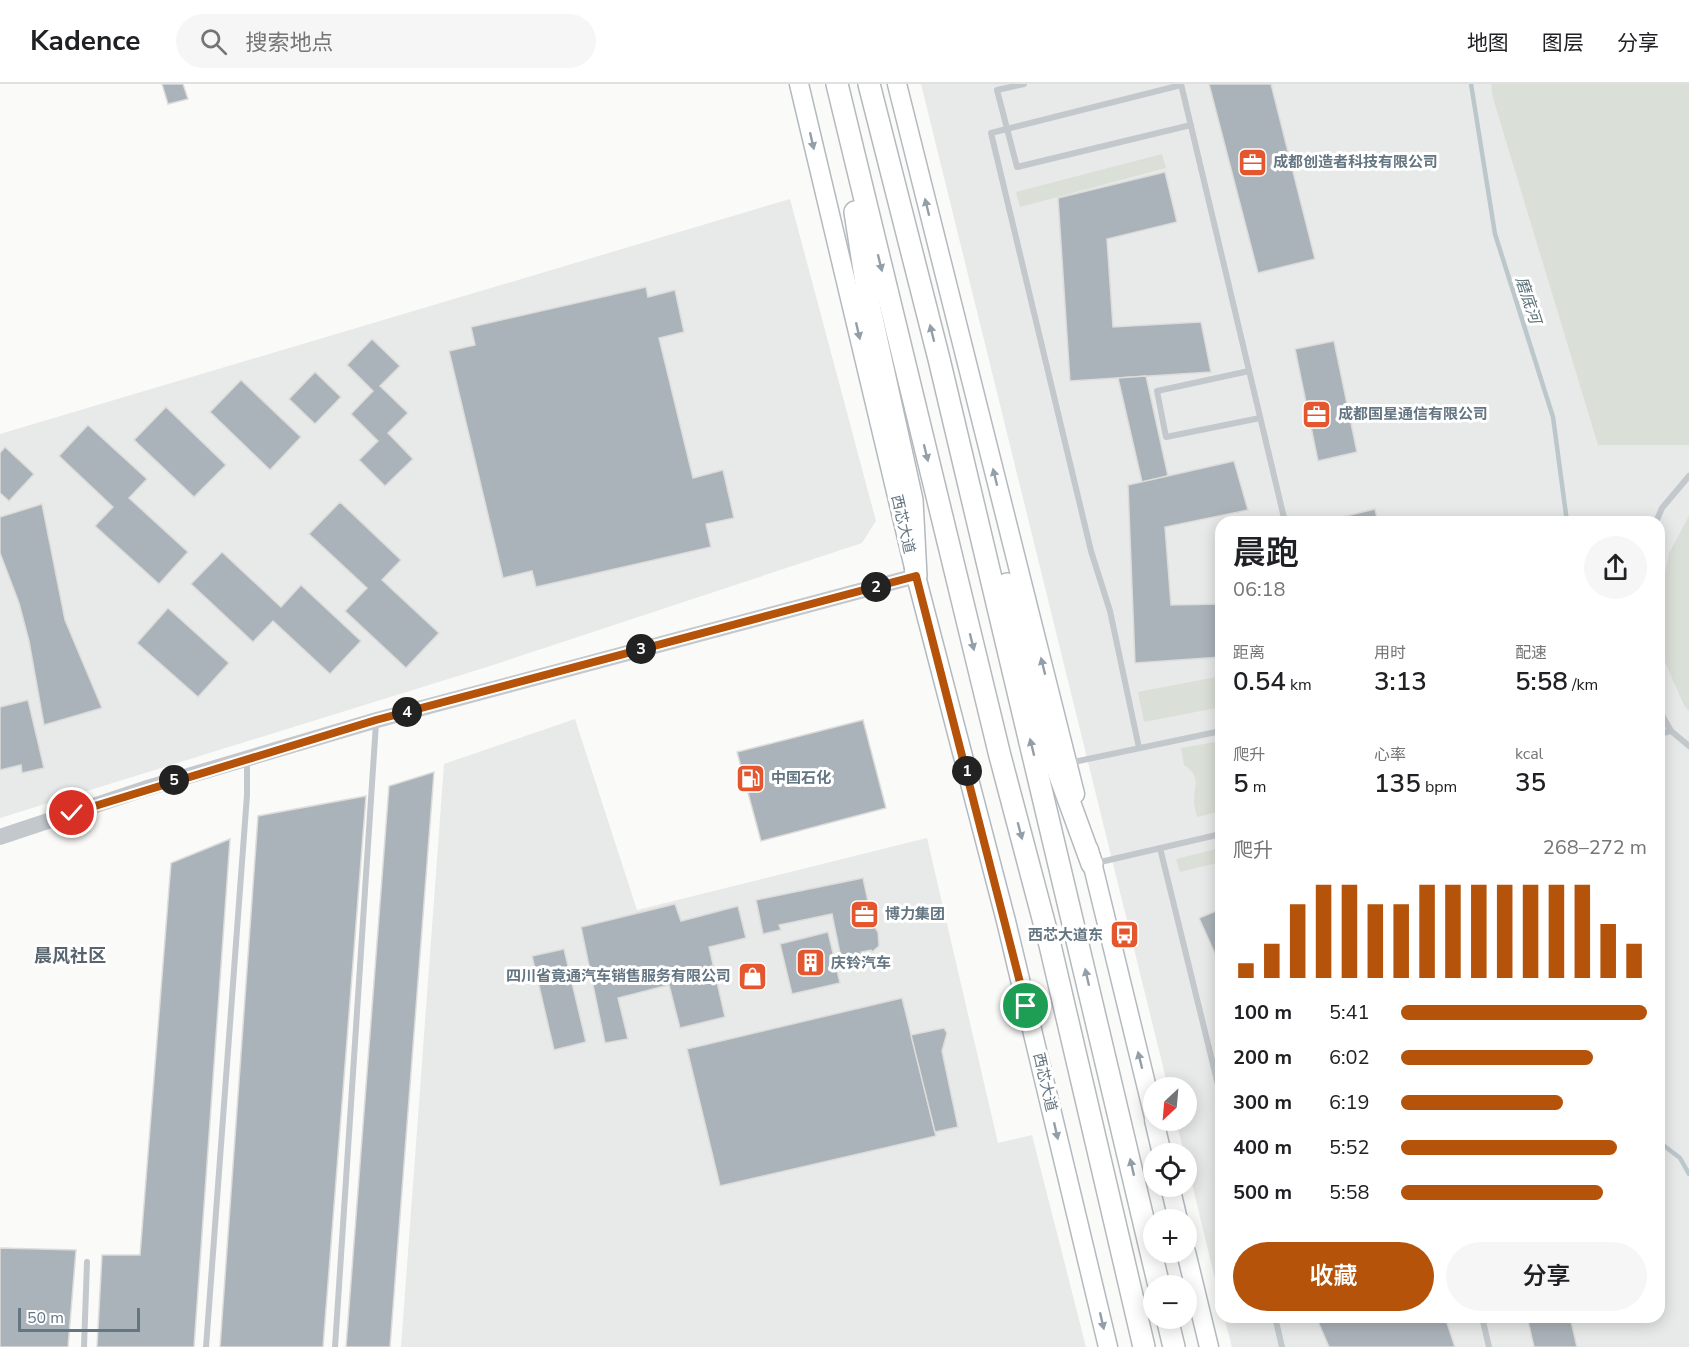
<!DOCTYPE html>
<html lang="zh">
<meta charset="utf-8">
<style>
:root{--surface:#fff;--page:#f6f6f6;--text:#202124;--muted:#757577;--line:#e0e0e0;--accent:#b45309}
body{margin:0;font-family:"Nunito Sans","Noto Sans SC",sans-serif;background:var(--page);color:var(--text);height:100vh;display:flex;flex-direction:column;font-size:22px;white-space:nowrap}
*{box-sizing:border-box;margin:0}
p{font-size:20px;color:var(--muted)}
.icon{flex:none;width:33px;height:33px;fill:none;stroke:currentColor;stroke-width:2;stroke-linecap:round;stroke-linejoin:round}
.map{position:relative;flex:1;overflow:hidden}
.details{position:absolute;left:1215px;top:432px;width:450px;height:807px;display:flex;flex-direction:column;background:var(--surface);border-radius:18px;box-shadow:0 3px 15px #0003}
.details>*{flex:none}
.needle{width:39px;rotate:206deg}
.tools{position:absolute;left:1143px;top:993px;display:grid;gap:12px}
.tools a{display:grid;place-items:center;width:54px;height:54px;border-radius:50%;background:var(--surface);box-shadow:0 3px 15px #0003;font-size:30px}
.scale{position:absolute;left:18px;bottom:15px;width:122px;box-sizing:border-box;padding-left:6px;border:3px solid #657683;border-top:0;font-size:16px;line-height:21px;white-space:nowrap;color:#657683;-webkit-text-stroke:4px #fff;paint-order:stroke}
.pin{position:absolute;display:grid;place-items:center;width:51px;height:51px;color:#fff;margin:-26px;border:3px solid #fff;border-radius:50%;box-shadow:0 2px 6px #0007}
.km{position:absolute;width:30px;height:30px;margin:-15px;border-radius:50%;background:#222;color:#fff;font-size:16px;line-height:30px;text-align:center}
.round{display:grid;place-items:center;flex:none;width:63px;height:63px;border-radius:32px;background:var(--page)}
.overview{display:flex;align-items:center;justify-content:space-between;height:102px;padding:0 18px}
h1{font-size:33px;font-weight:600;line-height:45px}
.stats{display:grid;grid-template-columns:repeat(3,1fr);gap:9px;height:102px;padding:6px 18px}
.stats div{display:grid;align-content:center}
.stats b{font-size:26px;font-weight:600}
.stats small{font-size:16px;font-weight:400}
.stats p{font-size:16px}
.chart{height:168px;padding:12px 18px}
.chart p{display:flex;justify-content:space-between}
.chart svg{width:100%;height:108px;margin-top:6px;stroke:var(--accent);stroke-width:6}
.action{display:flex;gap:12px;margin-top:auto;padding:12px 18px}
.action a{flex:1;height:69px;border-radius:36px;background:var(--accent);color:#fff;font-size:24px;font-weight:600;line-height:69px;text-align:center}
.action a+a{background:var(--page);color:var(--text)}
ul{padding:0 18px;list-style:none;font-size:20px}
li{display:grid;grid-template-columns:96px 72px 1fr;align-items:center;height:45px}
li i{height:15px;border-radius:8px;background:var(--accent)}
header{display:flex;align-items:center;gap:36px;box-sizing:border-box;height:84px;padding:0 30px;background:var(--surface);border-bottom:2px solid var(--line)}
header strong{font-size:28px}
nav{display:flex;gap:33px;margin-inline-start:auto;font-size:21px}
.search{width:420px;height:54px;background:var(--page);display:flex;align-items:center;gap:15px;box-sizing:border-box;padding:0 21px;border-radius:33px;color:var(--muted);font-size:22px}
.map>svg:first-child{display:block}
.built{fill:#e8e9e9}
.green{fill:#dadfd7}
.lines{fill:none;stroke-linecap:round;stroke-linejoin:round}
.stream{stroke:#bbc7cb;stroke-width:4.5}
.building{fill:#aab3b9;stroke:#dcdcda;stroke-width:1.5}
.secondary-casing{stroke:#b3babf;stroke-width:21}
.trunk-casing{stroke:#b4b9bd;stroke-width:24}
.service{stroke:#c3c8cc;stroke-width:6}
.tertiary{stroke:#c3c8cc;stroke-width:16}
.secondary{stroke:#fff;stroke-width:18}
.trunk{stroke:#fff;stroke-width:21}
.oneway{fill:#939fa8}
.route-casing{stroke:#fff;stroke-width:12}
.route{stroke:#b45309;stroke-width:8}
.labels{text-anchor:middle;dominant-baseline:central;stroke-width:6;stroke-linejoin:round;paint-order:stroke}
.poi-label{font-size:15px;font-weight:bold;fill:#657683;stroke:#fff;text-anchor:start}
.street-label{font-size:15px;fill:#657683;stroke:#fff}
.water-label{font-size:16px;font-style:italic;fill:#60757c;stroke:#fff}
.quarter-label{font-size:18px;font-weight:bold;fill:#57646e;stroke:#fff}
</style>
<header>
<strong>Kadence</strong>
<div class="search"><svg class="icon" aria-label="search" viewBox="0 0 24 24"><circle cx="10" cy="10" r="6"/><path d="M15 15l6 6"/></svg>搜索地点</div>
<nav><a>地图</a><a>图层</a><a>分享</a></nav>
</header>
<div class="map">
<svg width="1689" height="1263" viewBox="0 0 1689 1263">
<rect width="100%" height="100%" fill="#fafaf8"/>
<!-- built -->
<g class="built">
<path d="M921,0H1689V1263H1232L1224,1233H1659V438H1221V1220L1187,1079L1186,1070L1184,1069L1176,1037L1186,1036V1004L1168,1003Z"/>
<path d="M790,115L876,437L862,459L487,583L0,734V350Z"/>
<path d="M575,635L637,826L927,754L998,1059L1032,1051L1086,1263H401L444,680Z"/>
</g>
<!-- green -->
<g class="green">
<path d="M1491,0H1689V361H1598L1493,14Z"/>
<path d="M1162,70L1166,84L1020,123L1016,108Z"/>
<path d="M1689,432V627L1684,621L1665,578L1659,518L1669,469Z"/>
<path d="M1221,592V623L1144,638L1138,608Z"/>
<path d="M1221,657V727L1197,733C1196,728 1194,722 1194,718C1194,700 1202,693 1184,681L1181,664Z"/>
<path d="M1221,764V778L1180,788L1176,775Z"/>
</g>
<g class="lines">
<!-- stream -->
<g class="stream">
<path d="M1471,0L1495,150L1553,333L1567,438"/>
<path d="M1659,1058L1680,1074L1689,1090"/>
</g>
</g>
<!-- building -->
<g class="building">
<path d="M162,0H183L188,15L168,20Z"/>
<path d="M1209,0H1271L1315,175L1258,189Z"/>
<path d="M1165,88L1177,138L1107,155L1113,243L1201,238L1211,288L1070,297L1058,114Z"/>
<path d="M646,203L648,213L675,206L684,248L659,254L693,394L723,386L734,434L706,440L711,463L536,503L532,487L503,494L449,267L475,261L471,243Z"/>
<path d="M372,255L400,282L380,302L408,329L388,349L413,375L385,402L359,376L378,357L351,330L373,307L347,281Z"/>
<path d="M1334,257L1357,368L1318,377L1295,265Z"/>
<path d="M315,288L341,313L315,340L289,315Z"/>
<path d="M1146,292L1168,392L1142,398L1118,294Z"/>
<path d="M241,296L301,353L270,386L210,328Z"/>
<path d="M166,323L226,381L194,413L134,356Z"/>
<path d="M88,341L147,395L129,414L188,468L159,500L95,442L113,423L59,372Z"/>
<path d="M5,363L34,390L9,417L0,409V369Z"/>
<path d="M1234,377L1248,426L1165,443L1171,521L1221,520V573L1135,579L1128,401Z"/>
<path d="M340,418L401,476L382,496L439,549L406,584L345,527L367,504L309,450Z"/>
<path d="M42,420L65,536L102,624L44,641L29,557L19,519L0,469V433Z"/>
<path d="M1375,425L1378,438H1339L1338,434Z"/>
<path d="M222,468L281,523L301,501L361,557L330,590L273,537L253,558L191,500Z"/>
<path d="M168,524L229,579L198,613L137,559Z"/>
<path d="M28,616L44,684L22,689L21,681L0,686V623Z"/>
<path d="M863,636L886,724L761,757L737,668Z"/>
<path d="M434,688L390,1263H346L389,702Z"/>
<path d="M366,712L323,1263H220L258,732Z"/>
<path d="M230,755L194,1263H97L102,1171H140L171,779Z"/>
<path d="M863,794L873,841L878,848L879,862L872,868L871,866L861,868L862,875L842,879L832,830L779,841L781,846L763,850L756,816Z"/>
<path d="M675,820L681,837L738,822L746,854L709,863L725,933L680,944L669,901L618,914L628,955L605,959L581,843Z"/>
<path d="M1221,825V883L1199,834Z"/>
<path d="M828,848L840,899L792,910L780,860Z"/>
<path d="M564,865L586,958L554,966L532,872Z"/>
<path d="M902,914L936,1052L720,1102L687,965Z"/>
<path d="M944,944L947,949L942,967L958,1043L935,1048L911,951Z"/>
<path d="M0,1164L76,1166L68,1263H0Z"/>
<path d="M1316,1233H1359L1362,1238L1383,1233H1445L1455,1263H1329Z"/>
<path d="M1527,1233H1570L1577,1263H1534Z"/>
</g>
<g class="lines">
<defs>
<g id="secondary">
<path d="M799,0L916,492L1006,837L1108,1263"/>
<path d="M897,0L1075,710"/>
<path d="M1089,766L1154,1033"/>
<path d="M1154,1036L1162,1070"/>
<path d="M1170,1102L1178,1136"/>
<path d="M1186,1168L1209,1263"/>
</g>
<g id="trunk">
<path d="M837,0L1000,672L1050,861L1144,1263"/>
<path d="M869,0L939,275L1159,1202"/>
<path d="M855,128L870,225L912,416L916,492"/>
<path d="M1007,500L1049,662L1092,780"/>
<path d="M1167,1234L1174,1263"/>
</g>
</defs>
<!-- secondary casing -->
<use href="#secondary" class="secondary-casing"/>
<!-- trunk casing -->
<use href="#trunk" class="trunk-casing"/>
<!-- service -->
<g class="service">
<path d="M1024,0L997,6L1017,83L1191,41"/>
<path d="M1181,0L1285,438"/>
<path d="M1249,287L1157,307L1166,353L1260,334"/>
<path d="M1656,438L1662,424L1689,392"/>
<path d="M1659,626L1671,647L1689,662"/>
<path d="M1659,650L1671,647"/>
<path d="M1139,664L1110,527L1091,467L991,49L1181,1"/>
<path d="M1069,679L1221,647"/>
<path d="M1160,764L1221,1013"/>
<path d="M1096,779L1221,750"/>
<path d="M1275,1233L1282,1263"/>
<path d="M1482,1233L1489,1263"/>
<path d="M84,1263L87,1178"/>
<path d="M206,1263L247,711V675"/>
<path d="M335,1263L376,639"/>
</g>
<!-- tertiary -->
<path class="tertiary" d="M0,753L144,705L377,636L916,492"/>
<!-- secondary -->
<use href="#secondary" class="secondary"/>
<!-- trunk -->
<use href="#trunk" class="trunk"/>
</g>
<!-- one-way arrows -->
<defs><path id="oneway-solid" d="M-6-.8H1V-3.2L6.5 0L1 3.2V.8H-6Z" transform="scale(1.5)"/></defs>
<g class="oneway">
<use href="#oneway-solid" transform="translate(812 57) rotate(77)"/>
<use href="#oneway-solid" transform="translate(927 123) rotate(-104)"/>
<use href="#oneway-solid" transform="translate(880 179) rotate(76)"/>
<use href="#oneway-solid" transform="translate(858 247) rotate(77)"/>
<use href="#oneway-solid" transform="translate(932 249) rotate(-104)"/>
<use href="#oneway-solid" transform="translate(926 369) rotate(76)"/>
<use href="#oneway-solid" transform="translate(995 393) rotate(-104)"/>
<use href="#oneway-solid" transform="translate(972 558) rotate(76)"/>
<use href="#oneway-solid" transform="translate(1043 582) rotate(-104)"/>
<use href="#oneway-solid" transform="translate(1032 663) rotate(-104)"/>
<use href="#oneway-solid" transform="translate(1020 747) rotate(75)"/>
<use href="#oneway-solid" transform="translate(1087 893) rotate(-103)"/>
<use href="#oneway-solid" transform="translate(1140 976) rotate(-104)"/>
<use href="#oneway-solid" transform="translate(1056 1047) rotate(77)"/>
<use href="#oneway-solid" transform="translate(1132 1083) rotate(-103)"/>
<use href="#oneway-solid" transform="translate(1102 1237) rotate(77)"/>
</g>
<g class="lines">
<defs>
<path id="route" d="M72,729L376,636L916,492L1026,922"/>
</defs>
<!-- route casing -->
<use href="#route" class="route-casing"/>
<!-- route -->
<use href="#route" class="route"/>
</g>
<!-- icons -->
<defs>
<symbol id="office-square" viewBox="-11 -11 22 22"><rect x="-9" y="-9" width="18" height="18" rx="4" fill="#e4572e" stroke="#fff"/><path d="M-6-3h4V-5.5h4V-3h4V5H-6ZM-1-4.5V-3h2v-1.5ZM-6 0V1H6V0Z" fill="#fff"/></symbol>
<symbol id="fuel-square" viewBox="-11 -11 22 22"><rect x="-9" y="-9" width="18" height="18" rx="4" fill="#e4572e" stroke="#fff"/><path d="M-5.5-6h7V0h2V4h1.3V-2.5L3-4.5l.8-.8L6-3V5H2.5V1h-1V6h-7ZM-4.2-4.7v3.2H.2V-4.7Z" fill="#fff"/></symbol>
<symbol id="bus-square" viewBox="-11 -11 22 22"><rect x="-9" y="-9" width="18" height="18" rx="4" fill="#e4572e" stroke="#fff"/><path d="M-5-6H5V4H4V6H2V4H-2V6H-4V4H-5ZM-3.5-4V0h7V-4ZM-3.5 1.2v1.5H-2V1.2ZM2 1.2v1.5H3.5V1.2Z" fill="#fff"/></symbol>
<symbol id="building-square" viewBox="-11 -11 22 22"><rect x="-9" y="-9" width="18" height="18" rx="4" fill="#e4572e" stroke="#fff"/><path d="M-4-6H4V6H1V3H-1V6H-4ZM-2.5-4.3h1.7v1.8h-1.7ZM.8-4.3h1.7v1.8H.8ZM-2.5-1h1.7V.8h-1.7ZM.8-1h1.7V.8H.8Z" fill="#fff"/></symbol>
<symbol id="shop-square" viewBox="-11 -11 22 22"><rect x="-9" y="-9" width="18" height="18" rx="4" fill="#e4572e" stroke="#fff"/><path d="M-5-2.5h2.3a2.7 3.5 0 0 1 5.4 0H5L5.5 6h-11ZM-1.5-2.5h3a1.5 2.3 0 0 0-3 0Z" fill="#fff"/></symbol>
</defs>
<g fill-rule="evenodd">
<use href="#office-square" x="1236" y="62" width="33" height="33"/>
<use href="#office-square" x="1300" y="314" width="33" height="33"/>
<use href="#fuel-square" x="734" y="678" width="33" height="33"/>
<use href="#office-square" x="848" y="814" width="33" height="33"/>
<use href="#bus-square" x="1108" y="834" width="33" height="33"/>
<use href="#building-square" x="794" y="862" width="33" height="33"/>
<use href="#shop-square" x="736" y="876" width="33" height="33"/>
</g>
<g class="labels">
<!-- poi labels -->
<g class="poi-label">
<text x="1273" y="78">成都创造者科技有限公司</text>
<text x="1338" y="330">成都国星通信有限公司</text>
<text x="771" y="694">中国石化</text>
<text x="885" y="830">博力集团</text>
<text x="1103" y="851" text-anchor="end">西芯大道东</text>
<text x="831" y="879">庆铃汽车</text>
<text x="731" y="892" text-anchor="end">四川省竟通汽车销售服务有限公司</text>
</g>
<!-- street labels -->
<g class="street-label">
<text transform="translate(903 440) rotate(77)">西芯大道</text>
<text transform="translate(1045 998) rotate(77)">西芯大道</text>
</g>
<!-- water labels -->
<g class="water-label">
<text transform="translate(1528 216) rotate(72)">磨底河</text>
</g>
<!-- quarter labels -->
<g class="quarter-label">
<text x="70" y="872">晨风社区</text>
</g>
</g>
</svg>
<div class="tools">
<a><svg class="needle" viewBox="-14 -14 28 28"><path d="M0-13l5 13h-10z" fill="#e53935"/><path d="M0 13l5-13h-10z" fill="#757577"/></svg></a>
<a><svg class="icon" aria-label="locate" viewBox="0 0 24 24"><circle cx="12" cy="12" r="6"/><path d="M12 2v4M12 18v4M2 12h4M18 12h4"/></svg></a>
<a>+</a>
<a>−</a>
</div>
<div class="scale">50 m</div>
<div class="pin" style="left:1026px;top:922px;background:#1e9e55"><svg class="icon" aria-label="arrive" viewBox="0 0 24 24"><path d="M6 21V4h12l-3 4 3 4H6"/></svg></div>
<div class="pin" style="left:72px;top:729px;background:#d93025"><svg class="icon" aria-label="check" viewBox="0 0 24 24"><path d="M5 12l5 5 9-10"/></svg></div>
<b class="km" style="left:967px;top:687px">1</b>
<b class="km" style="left:876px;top:503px">2</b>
<b class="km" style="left:641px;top:565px">3</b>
<b class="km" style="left:407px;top:628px">4</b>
<b class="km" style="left:174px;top:696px">5</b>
<section class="details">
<div class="overview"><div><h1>晨跑</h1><p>06:18</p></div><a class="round"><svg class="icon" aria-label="share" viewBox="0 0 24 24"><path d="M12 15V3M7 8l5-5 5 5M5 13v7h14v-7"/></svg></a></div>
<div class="stats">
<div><p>距离</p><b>0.54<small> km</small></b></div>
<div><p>用时</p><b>3:13</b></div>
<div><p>配速</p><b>5:58<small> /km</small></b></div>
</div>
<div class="stats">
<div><p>爬升</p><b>5<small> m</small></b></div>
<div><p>心率</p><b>135<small> bpm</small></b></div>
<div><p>kcal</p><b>35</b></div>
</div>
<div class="chart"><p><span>爬升</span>268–272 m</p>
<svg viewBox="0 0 160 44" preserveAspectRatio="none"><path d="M5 44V38M15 44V30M25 44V14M35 44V6M45 44V6M55 44V14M65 44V14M75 44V6M85 44V6M95 44V6M105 44V6M115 44V6M125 44V6M135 44V6M145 44V22M155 44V30"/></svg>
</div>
<ul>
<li><b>100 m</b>5:41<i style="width:100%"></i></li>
<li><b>200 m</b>6:02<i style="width:78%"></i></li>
<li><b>300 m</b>6:19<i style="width:66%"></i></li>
<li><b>400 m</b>5:52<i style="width:88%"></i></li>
<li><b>500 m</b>5:58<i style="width:82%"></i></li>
</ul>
<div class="action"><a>收藏</a><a>分享</a></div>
</section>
</div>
